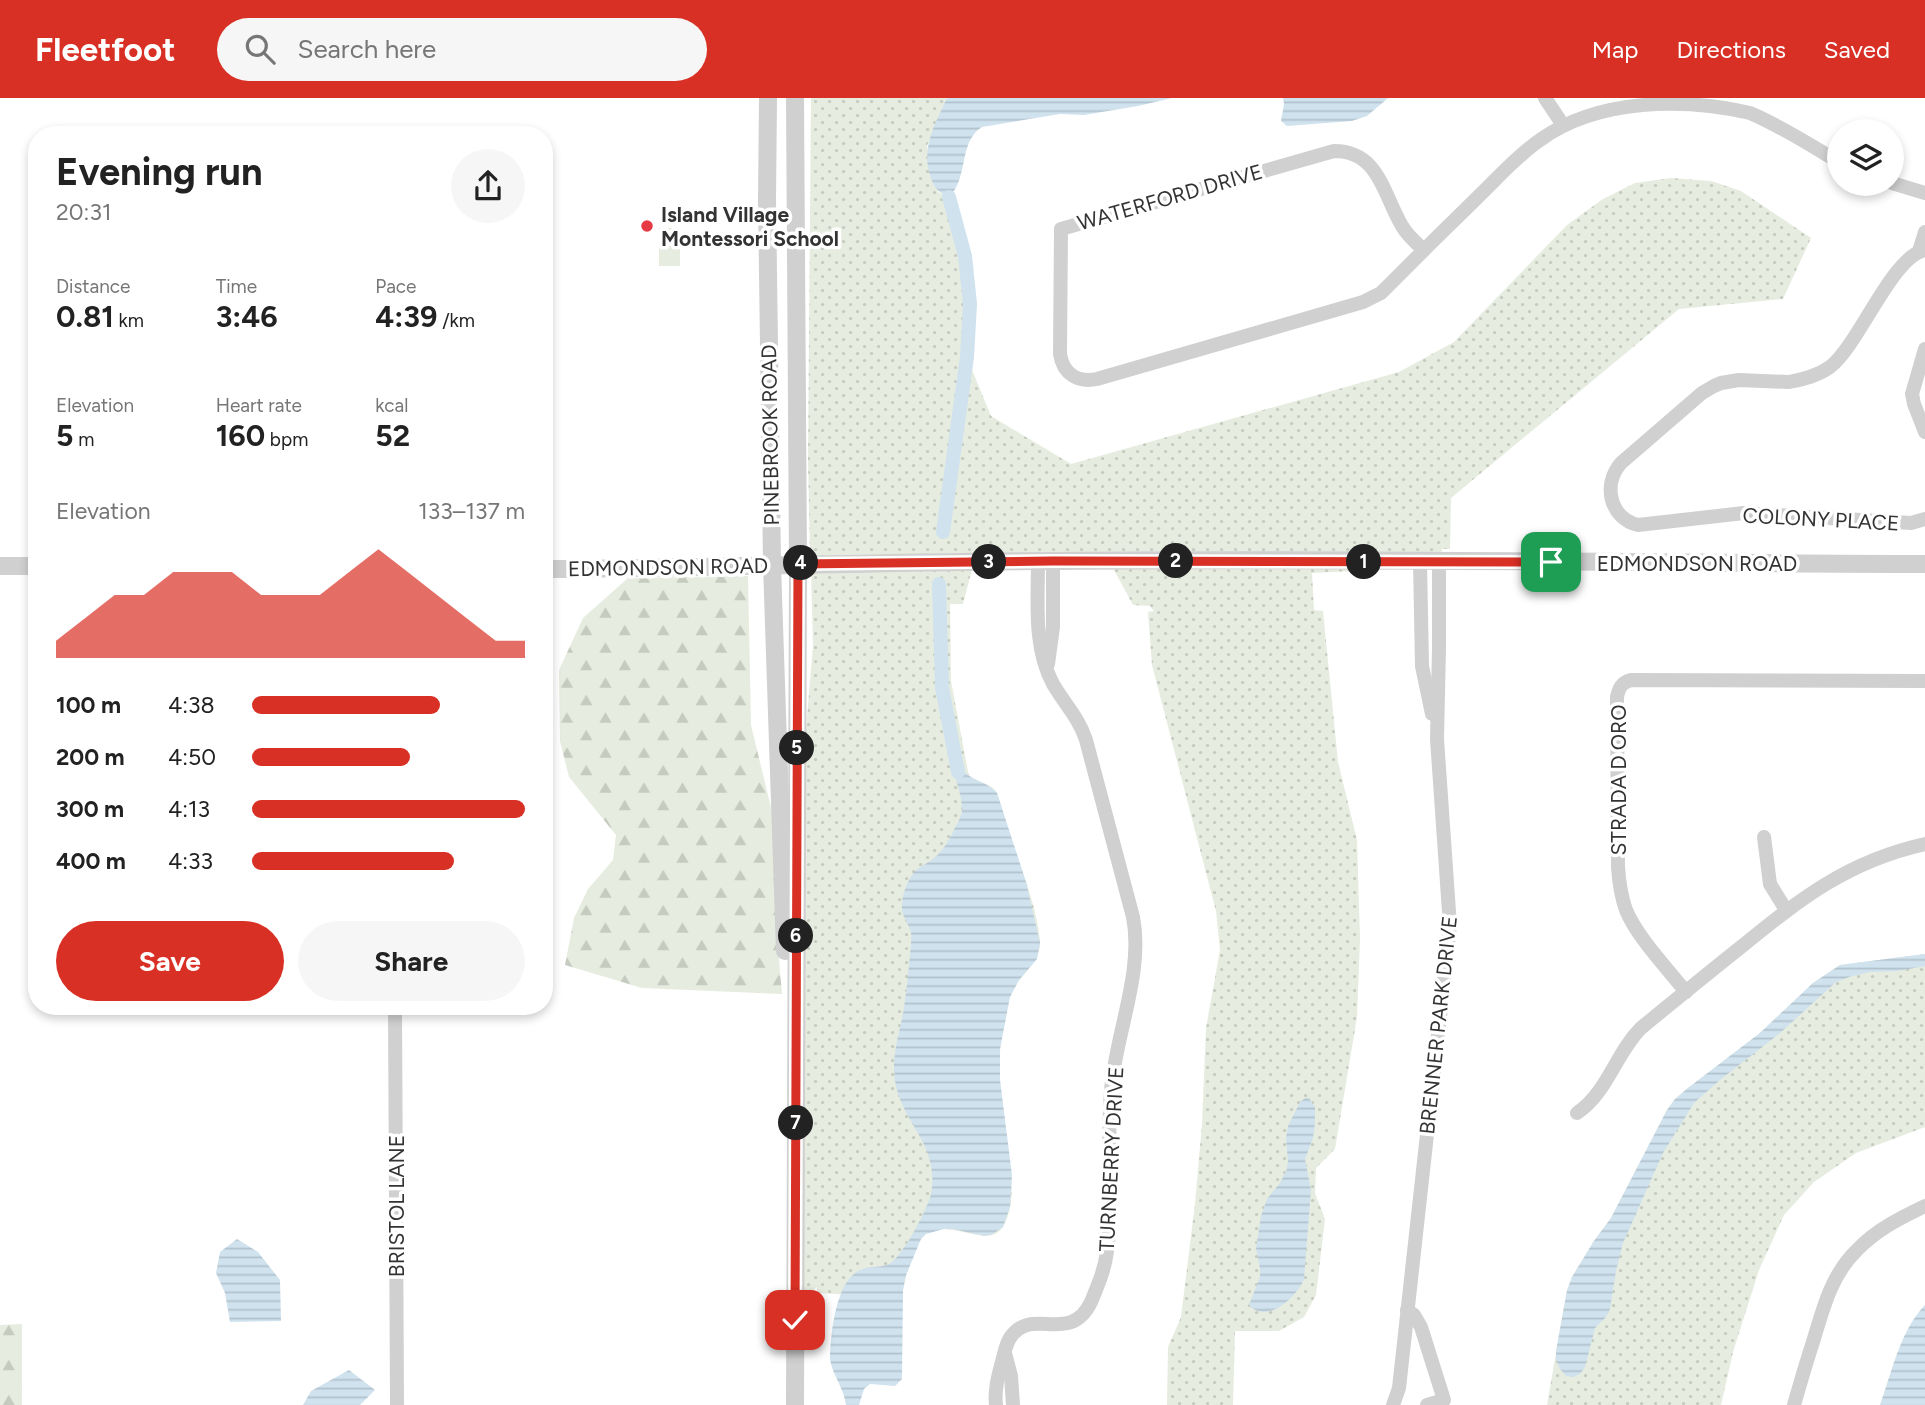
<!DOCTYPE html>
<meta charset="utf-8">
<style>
:root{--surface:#fff;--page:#f6f6f6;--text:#222;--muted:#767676;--accent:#d93025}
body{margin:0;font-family:Figtree,sans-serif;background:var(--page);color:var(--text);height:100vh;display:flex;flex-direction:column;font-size:26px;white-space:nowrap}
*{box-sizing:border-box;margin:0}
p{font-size:23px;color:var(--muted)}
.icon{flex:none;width:38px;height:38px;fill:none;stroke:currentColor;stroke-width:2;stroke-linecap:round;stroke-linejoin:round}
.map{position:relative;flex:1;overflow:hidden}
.side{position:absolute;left:28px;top:28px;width:525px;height:889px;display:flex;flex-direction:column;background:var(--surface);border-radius:28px;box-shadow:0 4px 10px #0003}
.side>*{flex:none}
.tools{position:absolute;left:1827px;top:21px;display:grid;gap:14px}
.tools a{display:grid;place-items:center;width:77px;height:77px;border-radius:50%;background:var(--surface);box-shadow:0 4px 10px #0003;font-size:35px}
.pin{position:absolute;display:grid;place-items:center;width:60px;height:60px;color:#fff;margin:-30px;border-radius:14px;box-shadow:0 4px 10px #0006}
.km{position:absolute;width:35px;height:35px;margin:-18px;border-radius:50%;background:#222;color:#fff;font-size:19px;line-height:35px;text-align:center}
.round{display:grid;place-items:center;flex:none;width:74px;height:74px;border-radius:37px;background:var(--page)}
.summary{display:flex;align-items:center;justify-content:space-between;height:119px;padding:0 28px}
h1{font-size:38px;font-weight:700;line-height:52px}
.metrics{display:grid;grid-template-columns:repeat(3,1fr);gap:10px;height:119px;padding:7px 28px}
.metrics div{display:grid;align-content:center}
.metrics b{font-size:30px;font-weight:700}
.metrics small{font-size:19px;font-weight:400}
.metrics p{font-size:19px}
.chart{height:196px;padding:14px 28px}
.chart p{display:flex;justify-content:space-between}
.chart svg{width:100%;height:126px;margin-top:7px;fill:var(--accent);opacity:.7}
.button{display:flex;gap:14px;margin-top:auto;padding:14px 28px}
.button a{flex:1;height:80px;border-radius:42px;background:var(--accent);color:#fff;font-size:28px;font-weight:700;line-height:80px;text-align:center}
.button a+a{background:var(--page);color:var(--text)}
ul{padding:0 28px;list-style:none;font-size:23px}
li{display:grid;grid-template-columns:112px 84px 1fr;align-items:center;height:52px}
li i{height:18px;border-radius:9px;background:var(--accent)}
header{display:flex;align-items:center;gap:42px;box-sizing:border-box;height:98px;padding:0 35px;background:var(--accent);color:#fff}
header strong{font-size:33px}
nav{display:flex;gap:38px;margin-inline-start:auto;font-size:24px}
.search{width:490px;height:63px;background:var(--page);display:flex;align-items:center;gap:18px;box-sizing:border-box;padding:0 24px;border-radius:38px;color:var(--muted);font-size:26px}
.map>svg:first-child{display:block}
.grass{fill:url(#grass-dots)}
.forest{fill:url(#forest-firs)}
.pitch{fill:#e6ecdf}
.water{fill:url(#water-rules)}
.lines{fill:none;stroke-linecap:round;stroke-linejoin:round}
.canal{stroke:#cfe2ee;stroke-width:14}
.minor{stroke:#d0d0d0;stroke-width:14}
.tertiary{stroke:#d0d0d0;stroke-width:18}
.route-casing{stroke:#fff;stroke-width:14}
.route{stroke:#d93025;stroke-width:9}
.poi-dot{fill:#e63946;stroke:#fff;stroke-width:2.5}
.labels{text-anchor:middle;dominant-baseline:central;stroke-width:7;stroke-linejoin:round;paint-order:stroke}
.street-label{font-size:21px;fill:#333;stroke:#fff}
.poi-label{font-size:21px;font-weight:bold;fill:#333;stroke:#fff;text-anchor:start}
</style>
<header>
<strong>Fleetfoot</strong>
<div class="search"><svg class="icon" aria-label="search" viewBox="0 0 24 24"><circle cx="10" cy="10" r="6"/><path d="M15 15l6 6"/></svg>Search here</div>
<nav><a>Map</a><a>Directions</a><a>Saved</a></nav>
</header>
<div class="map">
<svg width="1925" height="1307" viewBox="0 0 1925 1307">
<defs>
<pattern id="grass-dots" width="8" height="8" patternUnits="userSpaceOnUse" patternTransform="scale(1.75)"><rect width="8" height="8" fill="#e6ecdf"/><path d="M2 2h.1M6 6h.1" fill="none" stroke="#c6cbc0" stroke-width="1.8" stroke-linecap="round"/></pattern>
<pattern id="forest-firs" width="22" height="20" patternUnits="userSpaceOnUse" patternTransform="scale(1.75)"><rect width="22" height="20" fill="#e6ecdf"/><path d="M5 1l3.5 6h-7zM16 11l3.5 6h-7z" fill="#c6cbc0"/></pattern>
<pattern id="water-rules" width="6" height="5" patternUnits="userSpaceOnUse" patternTransform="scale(1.75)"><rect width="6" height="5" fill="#cfe2ee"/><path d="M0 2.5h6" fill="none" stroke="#b2c2cd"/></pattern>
</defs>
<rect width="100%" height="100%" fill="#fff"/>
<!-- grass -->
<g class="grass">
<path d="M811,0H947L927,48L938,94L949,99L965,158L969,180L970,206L967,260L991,318L1071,366L1399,274L1454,244L1567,127L1603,101L1635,85L1671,80L1711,83L1741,93L1811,140L1783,201L1679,211L1451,400L1450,451H1442L1441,456L810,458L808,363Z"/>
<path d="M1113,470L1395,471L1312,475L1314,512L1323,513L1338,664L1357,742L1360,841L1357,919L1335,1051L1316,1070L1315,1095L1325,1121L1316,1197L1304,1219L1279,1233H1235L1233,1307H1167L1168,1249L1181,1219L1195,1106L1202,1026L1206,930L1220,852L1216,813L1152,567L1148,514L1154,513L1150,508L1133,507Z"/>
<path d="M972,471L963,506H950L951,583L969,679L992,689L997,695C1003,712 1007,729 1013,746C1023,776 1037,810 1040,843C1041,865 1022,874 1013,892C1004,910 1001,935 1000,954C998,983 1003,1015 1007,1044C1010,1071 1017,1102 1004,1127C989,1156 943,1114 921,1140C917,1146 915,1153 913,1160C907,1173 903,1186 902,1200L817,1195V1189L812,1193L811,1208L802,1209L804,656L813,547L811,473Z"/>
<path d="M1925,856V1029L1856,1055L1814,1084L1784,1117L1759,1172L1733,1254L1721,1307H1547L1564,1209L1572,1179L1594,1143L1611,1120L1667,1012L1675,1001L1688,990L1760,935L1813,885L1840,867Z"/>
</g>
<!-- forest -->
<g class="forest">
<path d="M748,478L751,627L773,718L778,850L782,896L642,890L565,867L574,820L588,791L613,762L616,737L569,679L560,643L559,572L583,520L628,480Z"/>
<path d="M22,1226V1307H0V1227Z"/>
</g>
<!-- pitch -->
<rect class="pitch" x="659" y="130" width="21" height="38"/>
<!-- water -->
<g class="water">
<path d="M947,0H1172L1138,8L1084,17L1060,16L982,29C958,44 969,80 949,99C939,95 934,90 931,80C920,51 935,26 947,0Z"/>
<path d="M1283,0H1388L1367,18L1352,23L1287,28L1281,23L1284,6Z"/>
<path d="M963,673C973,683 988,684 997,695L1026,784L1040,845L1037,861L1019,882L1010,899L1000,951V982L1012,1077L1010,1109L1003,1129L991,1137L985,1138L953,1131H944L926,1136L921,1141L906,1177L903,1192L902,1281L895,1288L870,1286L864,1291L859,1307H846C844,1289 829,1272 830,1257C831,1235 835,1199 849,1181C861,1166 872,1171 887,1167C901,1163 928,1110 931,1096C940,1046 902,1026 895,983C891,957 900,934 904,910C907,889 909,867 911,846C911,841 912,835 910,831C906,822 901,816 902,806C902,796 909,779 916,772C921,768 928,765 934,760C943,753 950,741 955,730C958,724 962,718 962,711C962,699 957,686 954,674Z"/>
<path d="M1925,856V868L1898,873L1871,874L1852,878L1836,884L1780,935L1720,982L1694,1005L1663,1055L1623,1145L1616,1173L1610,1211L1606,1219L1595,1230L1585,1269L1580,1276L1573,1279L1566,1278L1560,1271L1556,1261V1253L1567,1192L1572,1179L1594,1143L1611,1120L1667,1012L1675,1001L1688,990L1760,935L1813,885L1840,867Z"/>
<path d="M1305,1000H1309L1315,1009V1025L1313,1040L1305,1061L1311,1092L1304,1181C1297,1199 1267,1227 1249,1207L1260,1179V1171L1256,1150L1261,1118L1267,1101L1280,1085L1287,1071L1288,1063L1286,1040L1288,1028L1300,1004Z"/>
<path d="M237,1141L258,1154L280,1182L281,1223L230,1224L225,1195L216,1175L220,1154Z"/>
<path d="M1925,1207V1307H1880C1892,1274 1900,1233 1925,1207Z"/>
<path d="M349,1272L375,1292L360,1307H303L311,1293Z"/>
</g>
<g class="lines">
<!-- canal -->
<g class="canal">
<path d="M943,434L967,259L970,206L965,158L949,99"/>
<path d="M939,486L942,589L958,674"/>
</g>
<!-- minor -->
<g class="minor">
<path d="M1545,0L1563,27"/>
<path d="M1334,53C1379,53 1383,96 1402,128C1407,137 1416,145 1424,152L1381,195L1363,204L1097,281C1078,285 1063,276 1060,256L1061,131Z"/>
<path d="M1892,85L1925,95"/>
<path d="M1424,152C1445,131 1467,110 1489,88C1505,72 1521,55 1540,42C1598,0 1684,0 1750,15C1781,28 1810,47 1839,64"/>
<path d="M1925,152C1892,158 1859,247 1830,269C1817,278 1804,281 1789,284L1739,282L1721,285L1714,288L1702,295L1621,365C1602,387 1610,420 1638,427L1744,415L1911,425L1925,421"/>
<path d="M1919,153L1925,134"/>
<path d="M1925,251L1912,296L1914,306L1925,334"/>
<path d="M1420,464L1422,568L1432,616"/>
<path d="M1048,566L1053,529V463"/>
<path d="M1764,739L1770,786L1786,812"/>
<path d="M1686,894C1667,870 1637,839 1626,812C1621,798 1619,784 1618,769L1617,599C1619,590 1621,585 1631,582L1925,583"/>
<path d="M395,908L397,1307"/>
<path d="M1577,1015C1607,995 1616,955 1641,930C1674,903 1707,876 1741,849C1800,801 1848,763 1925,746"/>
<path d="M1407,1212L1414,1217L1421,1229L1444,1302L1427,1307"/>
<path d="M1005,1255L1011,1278L1013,1307"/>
<path d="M996,1307C994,1291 999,1275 1003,1260C1005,1253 1006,1246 1010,1240C1031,1207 1070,1248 1091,1204C1098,1187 1105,1171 1107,1153C1110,1137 1109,1121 1109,1105C1110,1068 1108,1030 1111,993C1115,938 1144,874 1133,819L1086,642C1079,620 1064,605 1053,586C1033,549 1038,503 1038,463"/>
<path d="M1393,1307L1399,1290L1450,828L1437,641L1439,550V464"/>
<path d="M1794,1307C1800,1286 1806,1265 1813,1244C1823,1211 1831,1177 1857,1152C1876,1132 1900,1120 1925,1108"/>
</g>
<!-- tertiary -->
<g class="tertiary">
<path d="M768,0L767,102L772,467L785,853"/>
<path d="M0,468H37"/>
<path d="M544,471C713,470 882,464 1051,463C1342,460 1634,465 1925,466"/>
<path d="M795,1307L798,466L795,0"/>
</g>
</g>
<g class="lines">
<defs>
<path id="route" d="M795,1222L798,466L1053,463L1551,464"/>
</defs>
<!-- route casing -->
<use href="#route" class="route-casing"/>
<!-- route -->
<use href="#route" class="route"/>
</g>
<!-- markers -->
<circle class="poi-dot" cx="647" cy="128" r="7"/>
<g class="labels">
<!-- street labels -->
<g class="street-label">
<text transform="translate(1170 99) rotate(-16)">WATERFORD DRIVE</text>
<text transform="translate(770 337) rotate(-91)">PINEBROOK ROAD</text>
<text transform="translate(1821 421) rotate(3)">COLONY PLACE</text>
<text x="1697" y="465">EDMONDSON ROAD</text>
<text transform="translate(668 469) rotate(-1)">EDMONDSON ROAD</text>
<text transform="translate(1618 682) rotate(-90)">STRADA D ORO</text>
<text transform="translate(1438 927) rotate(-84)">BRENNER PARK DRIVE</text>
<text transform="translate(1111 1061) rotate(-87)">TURNBERRY DRIVE</text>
<text transform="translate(396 1108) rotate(-90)">BRISTOL LANE</text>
</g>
<!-- poi labels -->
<g class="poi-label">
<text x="661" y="116">Island Village<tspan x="661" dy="24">Montessori School</tspan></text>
</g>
</g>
</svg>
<div class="tools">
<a><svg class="icon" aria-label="layers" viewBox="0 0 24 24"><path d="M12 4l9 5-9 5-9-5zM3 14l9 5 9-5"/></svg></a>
</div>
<div class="pin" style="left:1551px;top:464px;background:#1e9e55"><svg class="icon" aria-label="arrive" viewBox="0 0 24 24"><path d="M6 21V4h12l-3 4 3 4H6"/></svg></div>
<div class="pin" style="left:795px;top:1222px;background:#d93025"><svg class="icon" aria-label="check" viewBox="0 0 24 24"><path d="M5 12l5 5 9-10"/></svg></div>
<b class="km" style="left:1364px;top:464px">1</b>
<b class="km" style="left:1176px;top:463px">2</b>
<b class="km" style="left:989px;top:464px">3</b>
<b class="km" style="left:801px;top:465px">4</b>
<b class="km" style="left:797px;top:650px">5</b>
<b class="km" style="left:796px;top:838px">6</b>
<b class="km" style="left:796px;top:1025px">7</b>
<section class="side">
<div class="summary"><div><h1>Evening run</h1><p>20:31</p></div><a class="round"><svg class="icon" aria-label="share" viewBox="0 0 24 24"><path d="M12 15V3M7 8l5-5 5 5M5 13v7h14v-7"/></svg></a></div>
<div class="metrics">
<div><p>Distance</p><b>0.81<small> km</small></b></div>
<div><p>Time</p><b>3:46</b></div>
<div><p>Pace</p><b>4:39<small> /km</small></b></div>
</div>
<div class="metrics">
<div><p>Elevation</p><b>5<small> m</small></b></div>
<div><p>Heart rate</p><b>160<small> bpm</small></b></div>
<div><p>kcal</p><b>52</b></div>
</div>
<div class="chart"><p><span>Elevation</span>133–137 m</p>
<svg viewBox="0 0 160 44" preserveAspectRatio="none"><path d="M0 44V38L10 30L20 22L30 22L40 14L50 14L60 14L70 22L80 22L90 22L100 14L110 6L120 14L130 22L140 30L150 38L160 38V44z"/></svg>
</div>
<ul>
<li><b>100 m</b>4:38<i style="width:69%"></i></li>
<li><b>200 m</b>4:50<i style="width:58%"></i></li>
<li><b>300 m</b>4:13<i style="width:100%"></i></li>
<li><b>400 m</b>4:33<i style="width:74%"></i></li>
</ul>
<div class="button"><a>Save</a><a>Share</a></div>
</section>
</div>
